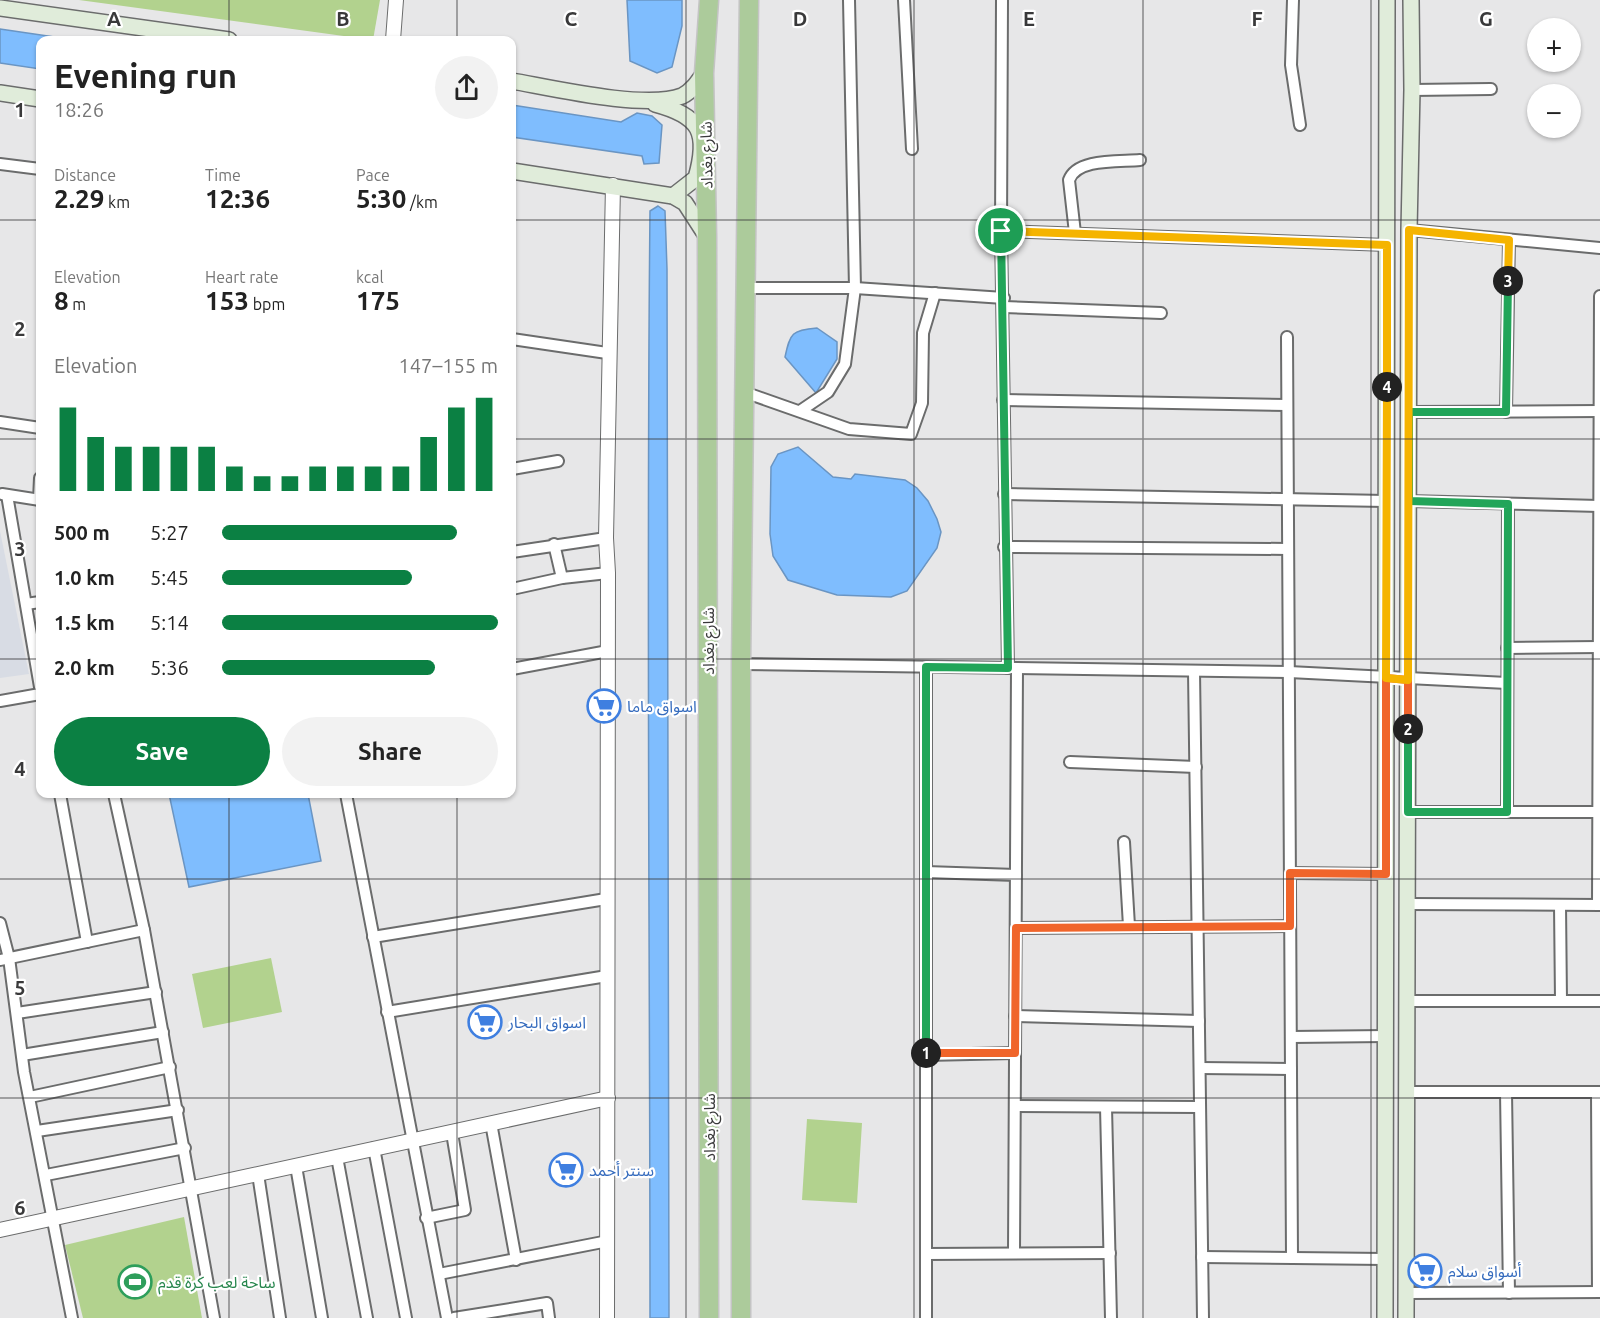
<!DOCTYPE html>
<meta charset="utf-8">
<style>
:root{--surface:#fff;--page:#f2f2f2;--text:#222;--muted:#767676;--accent:#0b8043}
body{margin:0;font-family:Ubuntu,"Noto Sans Arabic",sans-serif;background:var(--page);color:var(--text);height:100vh;display:flex;flex-direction:column;font-size:22px;white-space:nowrap}
*{box-sizing:border-box;margin:0}
p{font-size:20px;color:var(--muted)}
.icon{flex:none;width:33px;height:33px;fill:none;stroke:currentColor;stroke-width:2;stroke-linecap:round;stroke-linejoin:round}
.map{position:relative;flex:1;overflow:hidden}
.side{position:absolute;left:36px;top:36px;width:480px;height:762px;display:flex;flex-direction:column;background:var(--surface);border-radius:12px;box-shadow:0 2px 4px #0004}
.side>*{flex:none}
.controls{position:absolute;left:1527px;top:18px;display:grid;gap:12px}
.controls a{display:grid;place-items:center;width:54px;height:54px;border-radius:50%;background:var(--surface);box-shadow:0 2px 4px #0004;font-size:30px}
.pin{position:absolute;display:grid;place-items:center;width:51px;height:51px;color:#fff;margin:-26px;border:3px solid #fff;border-radius:50%;box-shadow:0 2px 6px #0007}
.km{position:absolute;width:30px;height:30px;margin:-15px;border-radius:50%;background:#222;color:#fff;font-size:16px;line-height:30px;text-align:center}
.round{display:grid;place-items:center;flex:none;width:63px;height:63px;border-radius:32px;background:var(--page)}
.head{display:flex;align-items:center;justify-content:space-between;height:102px;padding:0 18px}
h1{font-size:33px;font-weight:700;line-height:45px}
.metrics{display:grid;grid-template-columns:repeat(3,1fr);gap:9px;height:102px;padding:6px 18px}
.metrics div{display:grid;align-content:center}
.metrics b{font-size:26px;font-weight:700}
.metrics small{font-size:16px;font-weight:400}
.metrics p{font-size:16px}
.chart{height:168px;padding:12px 18px}
.chart p{display:flex;justify-content:space-between}
.chart svg{width:100%;height:108px;margin-top:6px;stroke:var(--accent);stroke-width:6}
.cta{display:flex;gap:12px;margin-top:auto;padding:12px 18px}
.cta a{flex:1;height:69px;border-radius:36px;background:var(--accent);color:#fff;font-size:24px;font-weight:700;line-height:69px;text-align:center}
.cta a+a{background:var(--page);color:var(--text)}
ul{padding:0 18px;list-style:none;font-size:20px}
li{display:grid;grid-template-columns:96px 72px 1fr;align-items:center;height:45px}
li i{height:15px;border-radius:8px;background:var(--accent)}
.map>svg:first-child{display:block}
.built{fill:#d8dce4}
.green{fill:#b2d28e}
.water{fill:#7fbdfe;stroke:#6a95c3;stroke-width:1.5}
.lines{fill:none;stroke-linecap:round;stroke-linejoin:round}
.minor-casing{stroke:#6b6c6c;stroke-width:14}
.tertiary-casing{stroke:#6b6c6c;stroke-width:16}
.secondary-casing{stroke:#6b6c6c;stroke-width:18}
.trunk-casing{stroke:#c4c4c4;stroke-width:21}
.minor{stroke:#fff;stroke-width:10}
.tertiary{stroke:#fff;stroke-width:14}
.secondary{stroke:#e0ecda;stroke-width:15}
.trunk{stroke:#accb9b;stroke-width:18}
.split-1-casing{stroke:#fff;stroke-width:12}
.split-2-casing{stroke:#fff;stroke-width:12}
.split-3-casing{stroke:#fff;stroke-width:12}
.split-4-casing{stroke:#fff;stroke-width:12}
.split-5-casing{stroke:#fff;stroke-width:12}
.split-1{stroke:#22a559;stroke-width:8}
.split-2{stroke:#f0652b;stroke-width:8}
.split-3{stroke:#22a559;stroke-width:8}
.split-4{stroke:#f5b400;stroke-width:8}
.split-5{stroke:#f5b400;stroke-width:8}
.grid{fill:none;stroke:#39393a;stroke-width:1.5;stroke-opacity:0.55}
.labels{text-anchor:middle;dominant-baseline:central;stroke-width:4.5;stroke-linejoin:round;paint-order:stroke}
.street-label{font-size:16px;fill:#39393a;stroke:#fff}
.shop-label{font-size:16px;fill:#366cbe;stroke:#fff;text-anchor:start}
.leisure-label{font-size:16px;fill:#27864d;stroke:#fff;text-anchor:start}
.grid-label{font-size:20px;text-anchor:middle;font-weight:bold;fill:#39393a;stroke:#fff;stroke-width:4.5;stroke-linejoin:round;paint-order:stroke}
</style>
<div class="map">
<svg width="1600" height="1318" viewBox="0 0 1600 1318">
<rect width="100%" height="100%" fill="#e7e7e8"/>
<!-- built -->
<path class="built" d="M0,531L29,674L0,678Z"/>
<!-- green -->
<g class="green">
<path d="M79,0H380L373,40Z"/>
<path d="M271,958L282,1012L203,1028L192,974Z"/>
<path d="M807,1119L862,1123L857,1203L802,1200Z"/>
<path d="M184,1217L202,1318H83L65,1245Z"/>
</g>
<!-- water -->
<g class="water">
<path d="M627,0H682V26L672,67L657,73L630,61Z"/>
<path d="M0,29L75,40H40V69L0,63Z"/>
<path d="M512,105L621,122L637,113L652,116L662,125L659,163L644,164L642,156L512,137Z"/>
<path d="M658,206L665,211L667,269L669,1318H650C650,949 646,580 650,211Z"/>
<path d="M817,328L837,342V359L816,393L785,357C790,333 792,330 817,328Z"/>
<path d="M798,447L833,477L851,479L855,474L905,480L917,488L928,501L937,519L941,532L937,548L907,591L891,597L837,595L788,580L773,556L770,534L771,467L778,454Z"/>
<path d="M169,794H308L321,861L189,887Z"/>
</g>
<g class="lines">
<defs>
<g id="minor">
<path d="M904,0L912,149"/>
<path d="M1002,0L1001,231L1008,668"/>
<path d="M1293,0L1291,65L1300,125"/>
<path d="M1412,90L1491,89"/>
<path d="M0,164L40,169"/>
<path d="M1409,230L1600,248"/>
<path d="M1001,231L1387,245"/>
<path d="M1075,233L1069,180C1077,158 1119,162 1140,160"/>
<path d="M745,288H855L1004,298"/>
<path d="M1004,307L1161,313"/>
<path d="M1287,337L1292,1258"/>
<path d="M512,339L607,353"/>
<path d="M744,392L849,429L911,434L922,403L923,333L935,293"/>
<path d="M1003,400L1287,405"/>
<path d="M800,411L828,392L845,364L855,288L849,0"/>
<path d="M1409,412L1600,411"/>
<path d="M1506,412L1509,240"/>
<path d="M0,422L40,428"/>
<path d="M512,469L558,461"/>
<path d="M2,494L40,500"/>
<path d="M1004,494L1386,501"/>
<path d="M7,495L40,687"/>
<path d="M39,500L40,478"/>
<path d="M1409,501L1599,506"/>
<path d="M554,544L562,578"/>
<path d="M1004,547L1288,549"/>
<path d="M512,552L606,538"/>
<path d="M512,589L562,578L608,573"/>
<path d="M26,604L40,602"/>
<path d="M1507,648L1599,647"/>
<path d="M741,664L1289,672L1507,683"/>
<path d="M512,669L608,651"/>
<path d="M1194,671L1203,1318"/>
<path d="M0,701L40,694"/>
<path d="M1070,762L1196,767"/>
<path d="M60,794L87,942"/>
<path d="M114,794L144,930L214,1318"/>
<path d="M346,794L447,1318"/>
<path d="M1408,812H1599"/>
<path d="M1507,812L1508,504"/>
<path d="M1124,842L1129,926"/>
<path d="M926,872L1016,875"/>
<path d="M1290,873L1386,874"/>
<path d="M1408,904L1600,905"/>
<path d="M1560,905L1561,1001"/>
<path d="M1598,905L1600,296"/>
<path d="M0,923L9,958L24,1072L72,1318"/>
<path d="M1016,928L1290,926"/>
<path d="M373,937L606,899"/>
<path d="M0,960L144,930"/>
<path d="M1407,1001H1600"/>
<path d="M387,1012L607,976"/>
<path d="M17,1013L156,992"/>
<path d="M1015,1016L1199,1021"/>
<path d="M1291,1037L1386,1036"/>
<path d="M22,1055L163,1032"/>
<path d="M926,1055L1015,1053"/>
<path d="M1200,1068L1291,1069"/>
<path d="M1407,1092H1600"/>
<path d="M1506,1092L1509,1293"/>
<path d="M1597,1092L1598,1292"/>
<path d="M30,1097L170,1067"/>
<path d="M1015,1106L1200,1107"/>
<path d="M1106,1107L1111,1318"/>
<path d="M491,1123L516,1260"/>
<path d="M37,1131L178,1110"/>
<path d="M374,1148L406,1318"/>
<path d="M337,1157L367,1318"/>
<path d="M296,1166L322,1318"/>
<path d="M258,1174L280,1318"/>
<path d="M46,1175L185,1148"/>
<path d="M426,1218L465,1210L452,1133"/>
<path d="M1014,1253L1017,668"/>
<path d="M926,1254L1110,1253"/>
<path d="M1202,1257L1385,1259"/>
<path d="M439,1274L608,1241"/>
<path d="M1406,1293L1600,1292"/>
<path d="M454,1318L547,1303L549,1318"/>
<path d="M926,1318V667"/>
</g>
<g id="tertiary">
<path d="M393,40L396,0"/>
<path d="M0,1230L608,1098"/>
<path d="M607,1318L608,573L606,538L613,185"/>
</g>
<g id="secondary">
<path d="M0,8L229,40"/>
<path d="M512,81C552,88 646,110 682,96C692,91 698,82 704,73"/>
<path d="M0,93L40,99"/>
<path d="M655,104C700,116 709,132 696,178L673,196"/>
<path d="M512,171L673,196L685,203L707,237"/>
<path d="M1385,1318L1387,0"/>
<path d="M1406,1318L1409,230L1412,90L1411,0"/>
</g>
<g id="trunk">
<path d="M709,1318L707,237L704,73L709,0"/>
<path d="M741,1318V664L749,0"/>
</g>
</defs>
<!-- minor casing -->
<use href="#minor" class="minor-casing"/>
<!-- tertiary casing -->
<use href="#tertiary" class="tertiary-casing"/>
<!-- secondary casing -->
<use href="#secondary" class="secondary-casing"/>
<!-- trunk casing -->
<use href="#trunk" class="trunk-casing"/>
<!-- minor -->
<use href="#minor" class="minor"/>
<!-- tertiary -->
<use href="#tertiary" class="tertiary"/>
<!-- secondary -->
<use href="#secondary" class="secondary"/>
<!-- trunk -->
<use href="#trunk" class="trunk"/>
</g>
<g class="lines">
<defs>
<path id="split-1" d="M926,1053V667L1008,668L1001,231"/>
<path id="split-2" d="M926,1053H1015L1016,928L1290,926V873L1386,874V678L1408,680V729"/>
<path id="split-3" d="M1408,729V812H1507L1508,504L1409,501V412H1506L1508,281"/>
<path id="split-4" d="M1387,387L1386,678L1408,680L1409,230L1509,240L1508,281"/>
<path id="split-5" d="M1001,231L1387,245V387"/>
</defs>
<!-- split-1 casing -->
<use href="#split-1" class="split-1-casing"/>
<!-- split-2 casing -->
<use href="#split-2" class="split-2-casing"/>
<!-- split-3 casing -->
<use href="#split-3" class="split-3-casing"/>
<!-- split-4 casing -->
<use href="#split-4" class="split-4-casing"/>
<!-- split-5 casing -->
<use href="#split-5" class="split-5-casing"/>
<!-- split-1 -->
<use href="#split-1" class="split-1"/>
<!-- split-2 -->
<use href="#split-2" class="split-2"/>
<!-- split-3 -->
<use href="#split-3" class="split-3"/>
<!-- split-4 -->
<use href="#split-4" class="split-4"/>
<!-- split-5 -->
<use href="#split-5" class="split-5"/>
</g>
<!-- grid -->
<path class="grid" d="M229,0V40M457,0V40M686,0V1318M914,0V1318M1143,0V1318M1371,0V1318M0,220H40M512,220H1600M0,439H40M512,439H1600M0,659H40M512,659H1600M229,794V1318M457,794V1318M0,879H1600M0,1098H1600"/>
<!-- icons -->
<defs>
<symbol id="supermarket-ring" viewBox="-11 -11 22 22"><circle r="9.5" fill="#fff" stroke="#3f7fe0" stroke-width="1.5"/><path d="M-6-5.5h2.5l.6 2H6L4.5 2H-2.5L-4.4-4H-6ZM-1.5 3.2a1.3 1.3 0 1 0 .1 0ZM3 3.2a1.3 1.3 0 1 0 .1 0Z" fill="#3f7fe0"/></symbol>
<symbol id="stadium-ring" viewBox="-11 -11 22 22"><circle r="9.5" fill="#fff" stroke="#2e9e5b" stroke-width="1.5"/><path d="M0-5a6.5 5 0 1 0 0 10a6.5 5 0 1 0 0-10ZM-3.5-1.8h7v3.6h-7Z" fill="#2e9e5b"/></symbol>
</defs>
<g fill-rule="evenodd">
<use href="#supermarket-ring" x="585" y="687" width="38" height="38"/>
<use href="#supermarket-ring" x="466" y="1003" width="38" height="38"/>
<use href="#supermarket-ring" x="547" y="1151" width="38" height="38"/>
<use href="#supermarket-ring" x="1406" y="1252" width="38" height="38"/>
<use href="#stadium-ring" x="116" y="1263" width="38" height="38"/>
</g>
<g class="labels">
<!-- street labels -->
<g class="street-label">
<text transform="translate(706 155) rotate(-91)">شارع بغداد</text>
<text transform="translate(708 641) rotate(-90)">شارع بغداد</text>
<text transform="translate(709 1127) rotate(-90)">شارع بغداد</text>
</g>
<!-- shop labels -->
<g class="shop-label">
<text x="627" y="706">اسواق ماما</text>
<text x="508" y="1022">اسواق البحار</text>
<text x="589" y="1170">سنتر أحمد</text>
<text x="1448" y="1271">أسواق سلام</text>
</g>
<!-- leisure labels -->
<g class="leisure-label">
<text x="158" y="1282">ساحة لعب كرة قدم</text>
</g>
</g>
<g class="grid-label">
<text x="114" y="26">A</text>
<text x="343" y="26">B</text>
<text x="571" y="26">C</text>
<text x="800" y="26">D</text>
<text x="1029" y="26">E</text>
<text x="1257" y="26">F</text>
<text x="1486" y="26">G</text>
<text x="20" y="117">1</text>
<text x="20" y="336">2</text>
<text x="20" y="556">3</text>
<text x="20" y="776">4</text>
<text x="20" y="995">5</text>
<text x="20" y="1215">6</text>
</g>
</svg>
<div class="controls">
<a>+</a>
<a>−</a>
</div>
<div class="pin" style="left:1001px;top:231px;background:#1e9e55"><svg class="icon" aria-label="arrive" viewBox="0 0 24 24"><path d="M6 21V4h12l-3 4 3 4H6"/></svg></div>
<b class="km" style="left:926px;top:1053px">1</b>
<b class="km" style="left:1408px;top:729px">2</b>
<b class="km" style="left:1508px;top:281px">3</b>
<b class="km" style="left:1387px;top:387px">4</b>
<section class="side">
<div class="head"><div><h1>Evening run</h1><p>18:26</p></div><a class="round"><svg class="icon" aria-label="share" viewBox="0 0 24 24"><path d="M12 15V3M7 8l5-5 5 5M5 13v7h14v-7"/></svg></a></div>
<div class="metrics">
<div><p>Distance</p><b>2.29<small> km</small></b></div>
<div><p>Time</p><b>12:36</b></div>
<div><p>Pace</p><b>5:30<small> /km</small></b></div>
</div>
<div class="metrics">
<div><p>Elevation</p><b>8<small> m</small></b></div>
<div><p>Heart rate</p><b>153<small> bpm</small></b></div>
<div><p>kcal</p><b>175</b></div>
</div>
<div class="chart"><p><span>Elevation</span>147–155 m</p>
<svg viewBox="0 0 160 44" preserveAspectRatio="none"><path d="M5 44V10M15 44V22M25 44V26M35 44V26M45 44V26M55 44V26M65 44V34M75 44V38M85 44V38M95 44V34M105 44V34M115 44V34M125 44V34M135 44V22M145 44V10M155 44V6"/></svg>
</div>
<ul>
<li><b>500 m</b>5:27<i style="width:85%"></i></li>
<li><b>1.0 km</b>5:45<i style="width:69%"></i></li>
<li><b>1.5 km</b>5:14<i style="width:100%"></i></li>
<li><b>2.0 km</b>5:36<i style="width:77%"></i></li>
</ul>
<div class="cta"><a>Save</a><a>Share</a></div>
</section>
</div>
